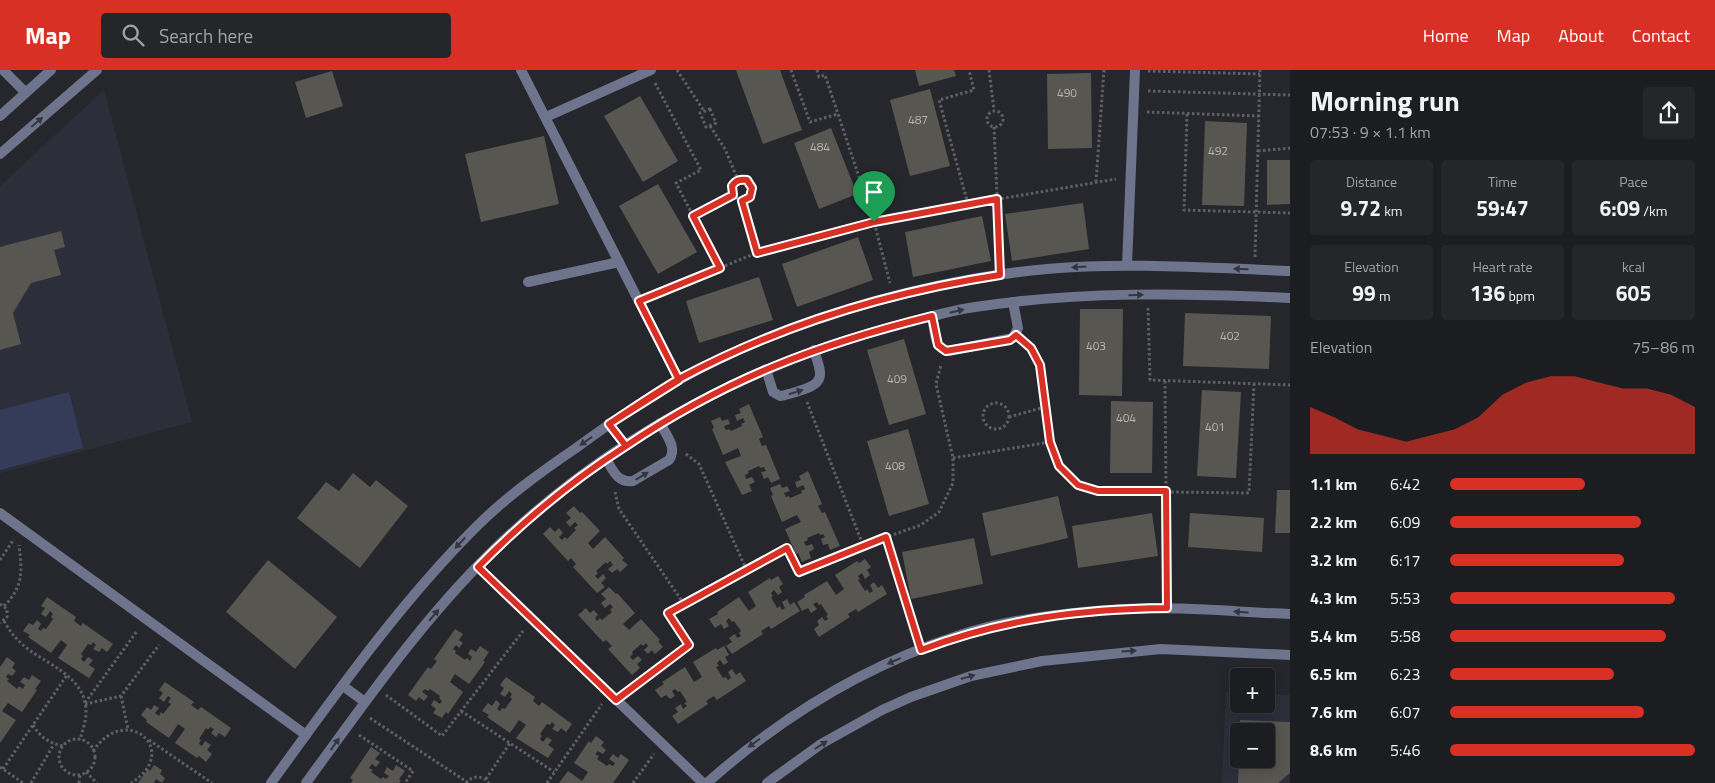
<!DOCTYPE html>
<meta charset="utf-8">
<style>
:root{--surface:#1c1d21;--page:#25262a;--text:#f1f3f6;--muted:#a0a2a5;--line:#3a3b3f;--accent:#d93025}
body{margin:0;font-family:"Titillium Web",sans-serif;background:var(--page);color:var(--text);height:100vh;display:flex;flex-direction:column;font-size:19px;white-space:nowrap}
*{box-sizing:border-box;margin:0}
p{font-size:16px;color:var(--muted)}
.icon{flex:none;width:28px;height:28px;fill:none;stroke:currentColor;stroke-width:2;stroke-linecap:round;stroke-linejoin:round}
.map{position:relative;flex:1;overflow:hidden}
.panel{display:flex;flex-direction:column;background:var(--surface);width:425px}
.panel>*{flex:none}
.buttons{position:absolute;left:1230px;top:598px;display:grid;gap:10px}
.buttons a{display:grid;place-items:center;width:45px;height:45px;border-radius:5px;background:var(--surface);box-shadow:0 2px 12px #0003,0 0 0 1px var(--line);font-size:25px}
.pin{position:absolute;display:grid;place-items:center;width:42px;height:42px;color:#fff;margin:-51px -21px;border-radius:50% 50% 50% 0;rotate:-45deg;box-shadow:0 0 5px #0007}
.pin .icon{rotate:45deg}
.round{display:grid;place-items:center;flex:none;width:52px;height:52px;border-radius:5px;background:var(--page)}
.summary{display:flex;align-items:center;justify-content:space-between;height:85px;padding:0 20px}
h1{font-size:28px;font-weight:700;line-height:38px}
.metrics{display:grid;grid-template-columns:repeat(3,1fr);gap:8px;height:85px;padding:5px 20px}
.metrics div{display:grid;align-content:center;border-radius:5px;background:var(--page);text-align:center}
.metrics b{font-size:21px;font-weight:700}
.metrics small{font-size:14px;font-weight:400}
.metrics p{font-size:14px}
.chart{height:140px;padding:10px 20px}
.chart p{display:flex;justify-content:space-between}
.chart svg{width:100%;height:90px;margin-top:5px;fill:var(--accent);opacity:.7}
ul{padding:0 20px;list-style:none;font-size:16px}
li{display:grid;grid-template-columns:80px 60px 1fr;align-items:center;height:38px}
li i{height:12px;border-radius:6px;background:var(--accent)}
header{display:flex;align-items:center;gap:30px;box-sizing:border-box;height:70px;padding:0 25px;background:var(--accent);color:#fff}
header strong{font-size:24px}
nav{display:flex;gap:28px;margin-inline-start:auto;font-size:18px}
.search{width:350px;height:45px;background:var(--page);display:flex;align-items:center;gap:12px;box-sizing:border-box;padding:0 18px;border-radius:5px;color:var(--muted);font-size:19px}
main{display:flex;flex:1;min-height:0}
.map>svg:first-child{display:block}
.built{fill:#2c2f3a;fill-rule:evenodd}
.green{fill:#343c5a}
.building{fill:#585650}
.lines{fill:none;stroke-linecap:round;stroke-linejoin:round}
.path{stroke:#5e6064;stroke-width:3;stroke-dasharray:2.5 2.5;stroke-linecap:butt}
.service{stroke:#6d748c;stroke-width:10}
.minor{stroke:#6d748c;stroke-width:10}
.oneway{fill:#33363f}
.route-casing{stroke:#fff;stroke-width:10}
.route{stroke:#d93025;stroke-width:6}
.labels{text-anchor:middle;dominant-baseline:central;stroke-width:4;stroke-linejoin:round;paint-order:stroke}
.number-label{font-size:12px;fill:#b5b5b7}
</style>
<header>
<strong>Map</strong>
<div class="search"><svg class="icon" aria-label="search" viewBox="0 0 24 24"><circle cx="10" cy="10" r="6"/><path d="M15 15l6 6"/></svg>Search here</div>
<nav><a>Home</a><a>Map</a><a>About</a><a>Contact</a></nav>
</header>
<main>
<div class="map">
<svg width="1290" height="713" viewBox="0 0 1290 713">
<rect width="100%" height="100%" fill="#25272c"/>
<!-- built -->
<g class="built">
<path d="M104,20L192,352L0,403V116Z"/>
<path d="M1226,622L1239,623V634H1266V624L1290,625V713H1222ZM1239,661H1266V689H1239Z"/>
</g>
<!-- green -->
<path class="green" d="M69,322L83,378L0,400V340Z"/>
<!-- building -->
<g class="building">
<path d="M736,0H780L802,60L763,74Z"/>
<path d="M915,0H954L956,6L919,16Z"/>
<path d="M332,1L343,36L306,48L295,12Z"/>
<path d="M1091,3L1092,78L1048,79L1047,4Z"/>
<path d="M930,19L950,96L910,106L890,30Z"/>
<path d="M640,26L678,91L643,112L604,46Z"/>
<path d="M1205,51L1247,53L1244,136L1202,135Z"/>
<path d="M831,58L857,124L819,139L794,73Z"/>
<path d="M544,66L559,134L481,152L465,84Z"/>
<path d="M1267,90H1290V134L1267,135Z"/>
<path d="M658,114L697,182L658,204L619,136Z"/>
<path d="M1083,133L1089,179L1012,191L1005,144Z"/>
<path d="M982,146L991,191L913,207L905,162Z"/>
<path d="M61,161L65,177L54,180L61,205L31,213L13,243L21,274L0,280V177Z"/>
<path d="M858,167L873,210L797,237L782,194Z"/>
<path d="M759,207L773,250L699,273L686,231Z"/>
<path d="M1080,239H1123L1122,326L1079,325Z"/>
<path d="M1185,243L1271,246L1269,299L1183,296Z"/>
<path d="M904,269L926,344L889,355L867,280Z"/>
<path d="M1202,320L1241,322L1236,408L1197,406Z"/>
<path d="M1111,331L1153,332L1152,403H1110Z"/>
<path d="M749,334L763,367L759,369L762,376L766,375L780,409L771,413L768,407L764,409L761,402L766,401L764,397L760,398L759,396L748,401L749,403L745,405L746,409L752,407L755,412L749,415L752,421L742,425L725,392L741,386L738,378L723,385L712,359L714,358L711,351L720,347L722,351L728,349L730,354L724,356L726,360L729,359L731,361L742,356L741,354L745,352L743,348L737,351L735,345L741,343L739,339Z"/>
<path d="M908,359L929,434L889,446L867,371Z"/>
<path d="M808,401L822,434L818,436L822,443L825,442L840,476L830,480L828,474L823,475L821,469L825,467L823,464L820,465L819,463L807,468L808,470L804,472L806,476L812,474L814,479L809,482L811,488L802,492L798,483L796,484L785,459L801,452L797,445L782,452L771,426L773,425L770,418L780,414L782,418L787,416L790,421L784,423L786,427L789,426L790,428L802,423L801,421L805,419L803,415L797,418L795,412L801,410L799,406Z"/>
<path d="M353,403L370,417L376,410L408,436L360,498L297,448L326,412L339,421Z"/>
<path d="M1277,420H1290V463H1275Z"/>
<path d="M1058,426L1068,468L991,486L982,443Z"/>
<path d="M574,436L580,443L582,442L600,461L588,473L593,479L605,467L624,488L622,490L628,495L620,502L617,499L612,503L608,499L613,495L610,491L607,494L606,492L596,501L598,503L595,506L598,509L603,504L606,508L601,513L605,517L597,523L573,497L576,494L571,488L568,491L543,464L550,457L555,462L559,458L563,463L559,467L562,470L565,467L567,469L576,460L574,458L578,455L575,452L570,457L566,452L571,448L566,443Z"/>
<path d="M1152,443L1158,486L1078,498L1072,456Z"/>
<path d="M1190,443L1264,448L1262,482L1188,477Z"/>
<path d="M974,468L983,514L911,529L902,482Z"/>
<path d="M865,489L871,497L867,500L870,505L865,509L862,503L858,506L860,509L858,510L865,521L867,519L870,523L873,521L870,515L874,512L878,518L882,515L887,524L858,542L856,539L848,544L850,547L819,567L814,559L819,555L817,551L822,547L825,551L828,549L826,546L828,545L821,534L819,535L817,532L813,534L817,539L811,543L808,538L802,541L797,532L805,527L804,525L827,511L836,525L844,519L835,505L857,491L859,493Z"/>
<path d="M268,490L337,547L295,599L226,542Z"/>
<path d="M778,506L783,514L779,517L782,522L778,525L774,520L771,523L773,526L771,527L777,538L780,536L782,540L785,538L782,532L787,529L790,535L794,532L800,541L771,559L769,556L761,561L763,564L732,584L726,576L732,572L729,568L735,564L737,568L741,566L739,563L741,561L734,551L732,552L729,548L726,551L729,556L724,559L721,554L715,558L709,549L718,544L717,542L739,527L749,541L756,536L748,522L770,508L771,510Z"/>
<path d="M609,517L616,524L617,523L635,543L623,554L629,560L641,549L660,570L658,571L663,577L655,584L652,580L648,584L644,580L648,576L646,573L643,576L641,574L632,582L633,584L630,587L633,590L638,586L642,590L637,594L640,598L632,605L608,579L612,576L606,570L603,572L578,545L586,538L590,543L594,540L598,545L595,548L597,551L600,548L602,550L612,542L610,540L613,537L610,534L605,538L601,533L606,529L601,524Z"/>
<path d="M47,527L76,547L74,551L81,556L83,553L113,574L107,582L102,578L99,582L93,579L96,575L93,572L91,575L88,574L81,584L83,586L81,589L84,592L88,587L93,590L89,595L95,599L89,608L58,588L67,575L61,570L51,583L28,567L30,565L23,561L29,553L33,555L37,550L41,554L38,559L41,561L43,558L46,559L53,549L51,547L53,544L50,541L46,547L41,544L45,538L41,536Z"/>
<path d="M455,559L463,564L459,570L463,573L459,578L456,575L453,579L456,581L455,583L465,590L467,588L470,591L472,587L468,584L471,579L476,582L480,576L489,582L483,591L485,592L469,614L455,604L450,612L463,622L448,644L446,642L442,648L433,643L436,639L431,635L434,630L440,634L442,631L439,628L440,626L430,619L428,621L425,619L422,622L428,626L424,631L419,627L416,631L408,625L428,597L431,599L437,591L434,589Z"/>
<path d="M724,576L729,585L725,587L728,592L724,595L720,590L717,593L719,596L716,597L723,608L726,607L728,610L731,608L728,602L732,599L736,605L740,602L746,611L717,630L714,626L706,631L708,634L678,654L672,646L678,642L675,638L681,634L683,639L687,636L684,633L687,632L680,621L678,622L675,619L672,621L675,626L670,629L666,625L661,628L655,620L664,614L662,612L685,597L694,612L702,607L693,592L716,578L717,580Z"/>
<path d="M7,587L15,593L12,598L16,601L12,606L8,604L6,607L9,609L7,611L17,619L19,616L23,619L25,615L20,612L24,607L29,610L32,605L41,611L35,619L37,620L22,642L8,633L2,641L16,650L0,673V597Z"/>
<path d="M506,607L535,627L533,631L539,636L542,632L572,654L566,662L561,658L558,662L552,659L555,655L552,652L550,655L547,654L540,664L542,666L540,669L543,672L547,667L552,670L548,675L554,679L548,688L516,668L526,655L519,650L510,663L487,647L489,645L482,641L488,633L492,636L496,630L500,634L497,639L500,641L502,638L505,639L512,629L510,627L512,624L509,621L505,627L500,624L504,618L500,615Z"/>
<path d="M165,612L194,632L191,635L198,640L201,637L231,658L225,667L219,663L216,667L211,663L214,659L210,657L208,660L206,658L199,669L201,670L199,674L202,676L205,671L211,675L207,680L212,684L206,692L199,686L197,688L175,673L185,659L178,654L169,668L146,652L147,650L141,645L147,637L151,640L154,635L159,638L155,643L159,646L161,642L163,644L171,634L168,632L171,628L168,626L164,632L159,628L163,623L159,620Z"/>
<path d="M1240,650L1290,652V703L1278,713H1238L1239,689H1266V661H1240Z"/>
<path d="M596,666L604,672L601,676L606,680L603,684L598,681L595,684L599,686L597,689L607,696L609,694L613,696L615,693L609,689L613,684L618,688L621,684L629,690L613,713H559L568,701L582,711L588,702L574,693L589,671L591,673Z"/>
<path d="M371,677L380,683L375,689L380,692L376,697L372,694L369,698L373,700L371,702L381,709L383,707L386,709L389,706L384,703L387,697L393,701L396,695L405,701L399,709L401,711L399,713H351L353,710L350,708Z"/>
<path d="M154,695L162,700L160,704L165,708L162,713L156,709L154,713H138L148,699L150,701Z"/>
</g>
<g class="lines">
<!-- path -->
<g class="path">
<path d="M677,0L704,41"/>
<path d="M791,0L810,52L838,44"/>
<path d="M817,0L819,7L825,5L874,152L890,213"/>
<path d="M989,0L994,40"/>
<path d="M1148,1L1260,4"/>
<path d="M655,13L701,100L676,113L720,198"/>
<path d="M1148,21L1290,25"/>
<path d="M710,39L716,53L706,57L700,43Z"/>
<circle cx="995" cy="49" r="8"/>
<path d="M1147,42L1259,46"/>
<path d="M1187,44L1184,140L1290,143"/>
<path d="M710,56L725,79L738,110"/>
<path d="M994,57L1000,192"/>
<path d="M1258,81L1290,78"/>
<circle cx="742" cy="120" r="10"/>
<path d="M1096,112L1104,0"/>
<path d="M742,131L757,183"/>
<path d="M968,134L939,30L974,20L969,0"/>
<path d="M693,146L733,125"/>
<path d="M1255,187L1260,0"/>
<path d="M651,226L766,179L900,146L1116,109"/>
<path d="M1148,238L1150,310L1290,315"/>
<path d="M1026,274C1037,283 1040,297 1042,312C1046,342 1047,402 1079,416C1085,418 1092,419 1098,421L1249,423L1254,314"/>
<path d="M1165,311L1167,525"/>
<path d="M807,332L863,475"/>
<circle cx="996" cy="346" r="13"/>
<path d="M1009,347L1045,337"/>
<path d="M686,384L699,394L747,501"/>
<path d="M953,388L1050,372"/>
<path d="M615,422L619,439L684,534"/>
<path d="M886,467L917,567"/>
<path d="M0,490L14,469"/>
<path d="M0,534L7,539V547L0,553"/>
<path d="M4,536C24,516 22,501 19,475"/>
<path d="M4,551C9,560 15,568 23,575C46,595 87,606 86,643C86,652 82,661 80,670"/>
<path d="M627,621L689,575L668,543L787,478L799,502L863,475L921,455L939,442L953,413V388L936,314L941,295"/>
<path d="M386,625L442,666L523,561"/>
<path d="M121,626L128,659"/>
<path d="M85,633L137,561"/>
<path d="M85,634L121,626L159,575"/>
<path d="M461,641L554,702"/>
<path d="M370,648L467,712"/>
<path d="M33,655C40,667 49,673 63,676"/>
<path d="M359,665L413,701L405,713"/>
<circle cx="77" cy="687" r="18"/>
<path d="M149,670L212,713"/>
<path d="M93,681C127,631 182,682 131,713"/>
<path d="M0,697L23,713"/>
<path d="M3,699L67,605"/>
<path d="M86,702L97,713"/>
<path d="M486,709L510,673"/>
<path d="M31,713L54,674"/>
<path d="M79,713L80,705"/>
<path d="M466,713C473,705 482,705 489,713"/>
<path d="M547,713L602,634"/>
<path d="M633,713L654,684"/>
</g>
<!-- service -->
<g class="service">
<path d="M528,212L619,192"/>
<path d="M932,246C935,259 933,280 949,281L1013,268L1018,258L1013,232"/>
<path d="M766,299L773,322L780,326C787,325 795,322 802,320C828,312 820,301 814,280"/>
<path d="M606,389C613,400 617,413 633,411L669,390C678,378 666,365 660,353"/>
</g>
<!-- minor -->
<g class="minor">
<path d="M3,0L25,22"/>
<path d="M521,0L679,310"/>
<path d="M0,46L51,0"/>
<path d="M546,47L651,0"/>
<path d="M0,84L97,0"/>
<path d="M1127,195L1135,0"/>
<path d="M609,354L626,376"/>
<path d="M0,443L306,665"/>
<path d="M478,497L703,713"/>
<path d="M343,616L365,632"/>
<path d="M271,713C335,625 399,534 476,457C506,427 541,402 576,378C609,354 642,331 677,311C783,251 926,210 1047,199C1128,192 1209,198 1290,201"/>
<path d="M306,713C368,628 428,541 505,469C618,363 758,290 907,253C930,247 952,240 975,237C1080,221 1185,223 1290,228"/>
<path d="M707,713C780,648 866,595 960,565C1012,548 1069,542 1124,539C1179,536 1235,542 1290,544"/>
<path d="M767,713L821,674L882,640L911,627L971,606L1042,591L1161,579L1290,585"/>
</g>
</g>
<!-- one-way arrows -->
<defs><path id="oneway-solid" d="M-6-.8H1V-3.2L6.5 0L1 3.2V.8H-6Z" transform="scale(1.25)"/></defs>
<g class="oneway">
<use href="#oneway-solid" transform="translate(37 52) rotate(-41)"/>
<use href="#oneway-solid" transform="translate(1079 197) rotate(177)"/>
<use href="#oneway-solid" transform="translate(1241 199) rotate(-178)"/>
<use href="#oneway-solid" transform="translate(1136 225) rotate(-1)"/>
<use href="#oneway-solid" transform="translate(957 241) rotate(-13)"/>
<use href="#oneway-solid" transform="translate(796 322) rotate(-17)"/>
<use href="#oneway-solid" transform="translate(586 371) rotate(145)"/>
<use href="#oneway-solid" transform="translate(642 406) rotate(-31)"/>
<use href="#oneway-solid" transform="translate(460 473) rotate(133)"/>
<use href="#oneway-solid" transform="translate(1241 542) rotate(-177)"/>
<use href="#oneway-solid" transform="translate(434 545) rotate(-50)"/>
<use href="#oneway-solid" transform="translate(1129 581) rotate(-4)"/>
<use href="#oneway-solid" transform="translate(894 591) rotate(157)"/>
<use href="#oneway-solid" transform="translate(968 607) rotate(-16)"/>
<use href="#oneway-solid" transform="translate(754 673) rotate(144)"/>
<use href="#oneway-solid" transform="translate(335 674) rotate(-54)"/>
<use href="#oneway-solid" transform="translate(821 675) rotate(-32)"/>
</g>
<g class="lines">
<defs>
<path id="route" d="M874,152L757,183L742,131L750,127L752,118L747,110C740,109 736,110 732,116L733,125L693,146L720,198L639,231L679,310L609,354L626,376C571,411 523,451 478,497L616,630L689,575L668,543L787,478L799,502L886,467L921,580C1002,549 1081,539 1167,538L1166,421H1098L1078,415L1059,396L1050,372L1040,295L1031,278L1016,265L1010,270L946,281L938,275L932,246C816,275 726,309 626,376L609,354C632,339 655,323 679,309C778,256 889,222 1000,205L997,129L874,152"/>
</defs>
<!-- route casing -->
<use href="#route" class="route-casing"/>
<!-- route -->
<use href="#route" class="route"/>
</g>
<g class="labels">
<!-- number labels -->
<g class="number-label">
<text x="1067" y="22">490</text>
<text x="918" y="49">487</text>
<text x="820" y="76">484</text>
<text x="1218" y="80">492</text>
<text x="1230" y="265">402</text>
<text x="1096" y="275">403</text>
<text x="897" y="308">409</text>
<text x="1126" y="347">404</text>
<text x="1215" y="356">401</text>
<text x="895" y="395">408</text>
</g>
</g>
</svg>
<div class="buttons">
<a>+</a>
<a>−</a>
</div>
<div class="pin" style="left:874px;top:152px;background:#1e9e55"><svg class="icon" aria-label="arrive" viewBox="0 0 24 24"><path d="M6 21V4h12l-3 4 3 4H6"/></svg></div>
</div>
<section class="panel">
<div class="summary"><div><h1>Morning run</h1><p>07:53 · 9 × 1.1 km</p></div><a class="round"><svg class="icon" aria-label="share" viewBox="0 0 24 24"><path d="M12 15V3M7 8l5-5 5 5M5 13v7h14v-7"/></svg></a></div>
<div class="metrics">
<div><p>Distance</p><b>9.72<small> km</small></b></div>
<div><p>Time</p><b>59:47</b></div>
<div><p>Pace</p><b>6:09<small> /km</small></b></div>
</div>
<div class="metrics">
<div><p>Elevation</p><b>99<small> m</small></b></div>
<div><p>Heart rate</p><b>136<small> bpm</small></b></div>
<div><p>kcal</p><b>605</b></div>
</div>
<div class="chart"><p><span>Elevation</span>75–86 m</p>
<svg viewBox="0 0 160 44" preserveAspectRatio="none"><path d="M0 44V21L10 26L20 32L30 35L40 38L50 35L60 32L70 26L80 15L90 9L100 6L110 6L120 9L130 12L140 12L150 15L160 21V44z"/></svg>
</div>
<ul>
<li><b>1.1 km</b>6:42<i style="width:55%"></i></li>
<li><b>2.2 km</b>6:09<i style="width:78%"></i></li>
<li><b>3.2 km</b>6:17<i style="width:71%"></i></li>
<li><b>4.3 km</b>5:53<i style="width:92%"></i></li>
<li><b>5.4 km</b>5:58<i style="width:88%"></i></li>
<li><b>6.5 km</b>6:23<i style="width:67%"></i></li>
<li><b>7.6 km</b>6:07<i style="width:79%"></i></li>
<li><b>8.6 km</b>5:46<i style="width:100%"></i></li>
</ul>
</section>
</main>
